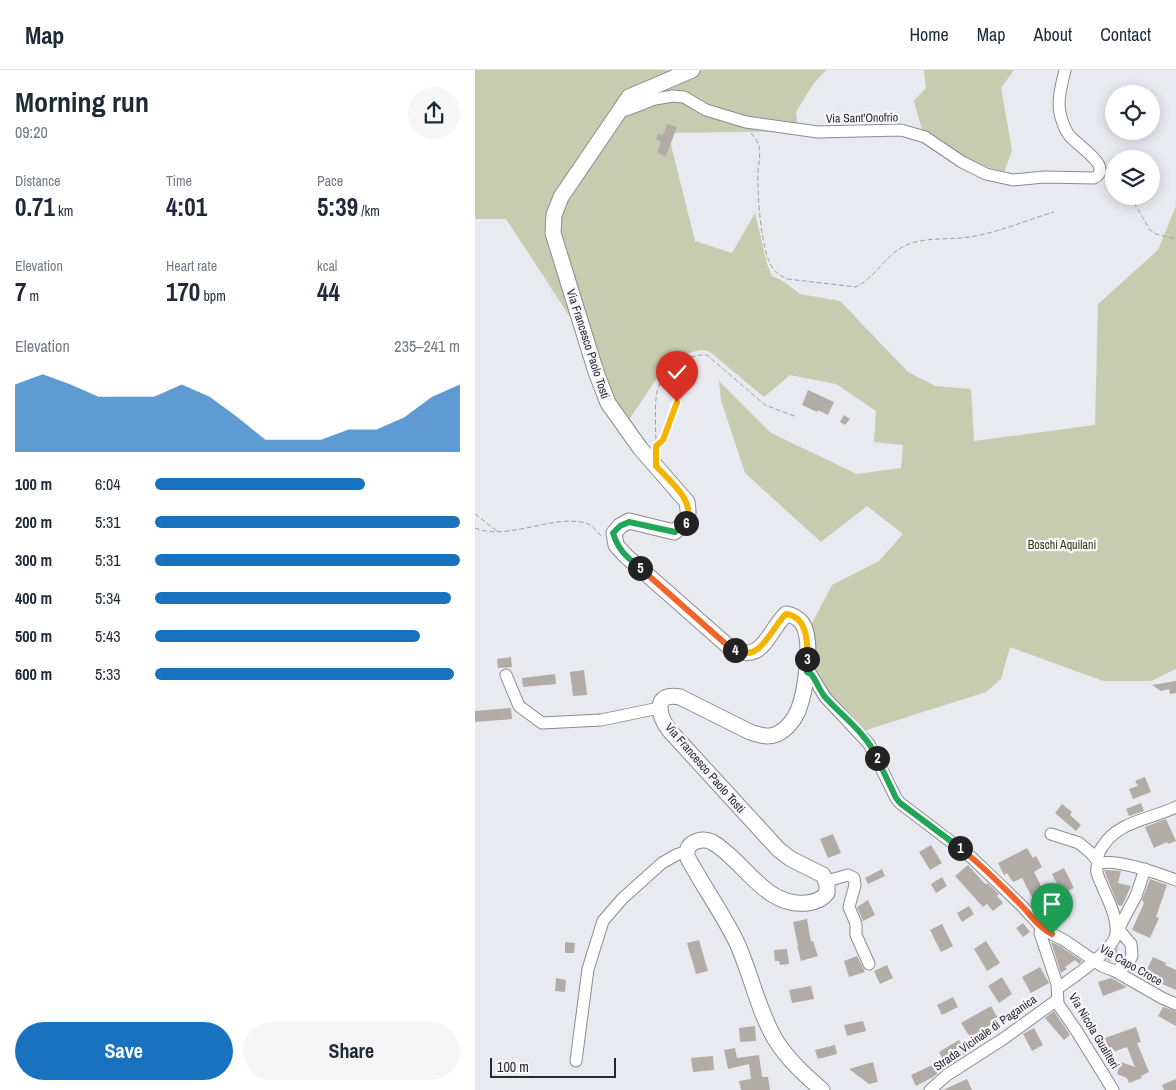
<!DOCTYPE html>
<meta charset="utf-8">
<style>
:root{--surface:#fff;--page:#f6f6f7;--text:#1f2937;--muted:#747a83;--line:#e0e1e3;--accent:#1972bf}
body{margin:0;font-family:"Archivo Narrow",sans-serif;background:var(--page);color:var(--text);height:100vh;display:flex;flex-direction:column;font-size:19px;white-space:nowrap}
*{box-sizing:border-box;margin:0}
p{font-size:16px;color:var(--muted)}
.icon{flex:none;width:28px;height:28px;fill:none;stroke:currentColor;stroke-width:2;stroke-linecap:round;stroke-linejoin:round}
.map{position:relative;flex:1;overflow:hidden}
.side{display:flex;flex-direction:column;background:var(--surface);width:475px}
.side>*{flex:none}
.controls{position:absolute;left:630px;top:15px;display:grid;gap:10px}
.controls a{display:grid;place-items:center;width:55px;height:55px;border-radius:50%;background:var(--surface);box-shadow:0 2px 12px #0003;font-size:25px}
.scale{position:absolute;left:15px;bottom:12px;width:126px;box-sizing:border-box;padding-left:5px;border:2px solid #29292c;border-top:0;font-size:14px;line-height:18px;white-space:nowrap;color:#29292c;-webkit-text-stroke:4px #f7f6fd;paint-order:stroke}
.pin{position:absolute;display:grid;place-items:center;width:42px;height:42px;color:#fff;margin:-51px -21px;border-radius:50% 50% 50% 0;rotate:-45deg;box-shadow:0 0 5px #0007}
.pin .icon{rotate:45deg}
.km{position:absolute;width:25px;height:25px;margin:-12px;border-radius:50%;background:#222;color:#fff;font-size:14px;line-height:25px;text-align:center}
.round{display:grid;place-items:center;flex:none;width:52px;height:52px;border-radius:26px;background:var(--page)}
.overview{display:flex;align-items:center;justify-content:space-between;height:85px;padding:0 15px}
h1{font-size:28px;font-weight:700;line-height:38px}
.stats{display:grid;grid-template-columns:repeat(3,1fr);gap:8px;height:85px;padding:5px 15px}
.stats div{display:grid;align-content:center}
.stats b{font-size:25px;font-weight:700}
.stats small{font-size:14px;font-weight:400}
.stats p{font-size:14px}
.chart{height:140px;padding:10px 15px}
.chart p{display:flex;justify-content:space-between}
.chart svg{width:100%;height:90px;margin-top:5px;fill:var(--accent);opacity:.7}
.cta{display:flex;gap:10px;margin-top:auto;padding:10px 15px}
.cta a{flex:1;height:58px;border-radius:30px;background:var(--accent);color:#fff;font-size:20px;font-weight:700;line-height:58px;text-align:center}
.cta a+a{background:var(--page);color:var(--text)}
ul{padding:0 15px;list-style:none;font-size:16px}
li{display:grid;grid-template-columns:80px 60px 1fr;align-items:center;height:38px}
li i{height:12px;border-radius:6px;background:var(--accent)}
header{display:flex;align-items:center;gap:30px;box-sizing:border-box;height:70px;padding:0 25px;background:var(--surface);border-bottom:1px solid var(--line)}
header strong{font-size:24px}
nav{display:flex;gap:28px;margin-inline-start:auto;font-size:18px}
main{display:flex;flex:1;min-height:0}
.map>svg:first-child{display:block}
.green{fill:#c7cbaf}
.building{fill:#b2aca7}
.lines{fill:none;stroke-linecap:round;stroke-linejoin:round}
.minor-casing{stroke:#8b8b91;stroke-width:13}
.major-casing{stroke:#8b8b91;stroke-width:17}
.path{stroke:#9f9fa5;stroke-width:1;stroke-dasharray:5 2.5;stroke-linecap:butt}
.minor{stroke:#fff;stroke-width:11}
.major{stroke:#fff;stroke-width:15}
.split-1-casing{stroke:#fff;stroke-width:10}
.split-2-casing{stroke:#fff;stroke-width:10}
.split-3-casing{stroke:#fff;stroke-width:10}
.split-4-casing{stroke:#fff;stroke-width:10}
.split-5-casing{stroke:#fff;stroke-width:10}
.split-6-casing{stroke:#fff;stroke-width:10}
.split-7-casing{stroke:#fff;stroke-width:10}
.split-1{stroke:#f0652b;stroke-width:6}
.split-2{stroke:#22a559;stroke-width:6}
.split-3{stroke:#22a559;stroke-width:6}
.split-4{stroke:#f5b400;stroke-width:6}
.split-5{stroke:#f0652b;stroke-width:6}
.split-6{stroke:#22a559;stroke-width:6}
.split-7{stroke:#f5b400;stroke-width:6}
.labels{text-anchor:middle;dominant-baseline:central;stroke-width:4.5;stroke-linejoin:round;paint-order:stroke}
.street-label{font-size:12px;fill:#29292c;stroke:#f7f6fd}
.park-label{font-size:12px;fill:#363a08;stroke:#f7f6fd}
</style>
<header>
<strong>Map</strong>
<nav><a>Home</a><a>Map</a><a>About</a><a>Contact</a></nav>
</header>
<main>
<section class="side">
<div class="overview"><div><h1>Morning run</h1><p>09:20</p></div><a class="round"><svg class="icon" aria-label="share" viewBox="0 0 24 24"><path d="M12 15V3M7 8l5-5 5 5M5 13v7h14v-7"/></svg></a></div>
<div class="stats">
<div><p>Distance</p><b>0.71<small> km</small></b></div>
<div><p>Time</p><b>4:01</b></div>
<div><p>Pace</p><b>5:39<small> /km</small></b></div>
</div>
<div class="stats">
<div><p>Elevation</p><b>7<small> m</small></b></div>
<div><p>Heart rate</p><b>170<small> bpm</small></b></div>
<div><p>kcal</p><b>44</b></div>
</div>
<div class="chart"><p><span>Elevation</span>235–241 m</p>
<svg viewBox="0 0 160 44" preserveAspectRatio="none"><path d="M0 44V11L10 6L20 11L30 17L40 17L50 17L60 11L70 17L80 27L90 38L100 38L110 38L120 33L130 33L140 27L150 17L160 11V44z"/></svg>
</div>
<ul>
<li><b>100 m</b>6:04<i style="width:69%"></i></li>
<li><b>200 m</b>5:31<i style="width:100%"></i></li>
<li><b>300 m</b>5:31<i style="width:100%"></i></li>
<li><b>400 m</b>5:34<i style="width:97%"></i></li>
<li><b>500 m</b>5:43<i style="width:87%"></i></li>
<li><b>600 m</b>5:33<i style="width:98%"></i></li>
</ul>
<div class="cta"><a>Save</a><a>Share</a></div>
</section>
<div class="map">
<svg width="701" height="1020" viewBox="0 0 701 1020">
<rect width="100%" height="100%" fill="#e9e9f0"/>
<!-- green -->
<g class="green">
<path d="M0,0H351L339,13L321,42L323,61L193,63L220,171L257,183L280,143L292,194L297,206L308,211L325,224L365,231L433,302L460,316L496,319L499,371L620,355L623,234L683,180L701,136V599L676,611H628L535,577L526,609L511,622L388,661L339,608L335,557L357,515L404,491L428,464L392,436L346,472L270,403L246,330L244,311L296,363L382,404L426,398L428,375L399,372L401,341L361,314L315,305L289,327L234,281L225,280L203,286L182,308L151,354L110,270L31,149H0Z"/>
<path d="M447,0H539L526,18L537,80L529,102L488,90L448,63L439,31L451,18L449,1Z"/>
</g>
<!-- building -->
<g class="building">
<path d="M192,54L202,57L191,86L182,83L186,72L181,69L183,64L188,65Z"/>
<path d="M333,320L359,332L353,345L343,340L342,342L327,335Z"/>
<path d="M369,345L375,349L370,355L365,352Z"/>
<path d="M36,587L37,597L23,598L22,589Z"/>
<path d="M109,600L112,625L98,626L95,602Z"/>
<path d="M80,604L81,614L48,617L47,608Z"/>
<path d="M701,611V623L695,624L694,619L686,621L677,615Z"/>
<path d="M36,638L37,649L0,652V641Z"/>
<path d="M670,707L676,722L658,729L654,719L663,716L660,711Z"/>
<path d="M666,733L669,741L654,746L651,739Z"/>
<path d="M587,734L597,742L595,745L606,755L601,761L580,743Z"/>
<path d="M691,749L701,771L693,774L692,772L679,778L670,757Z"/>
<path d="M358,764L366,783L353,788L345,769Z"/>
<path d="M456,775L467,793L455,800L444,782Z"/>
<path d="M552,778L558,788L561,786L567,797L559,802L577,838L588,832L593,841L572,852L566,845L547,808L538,812L532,803L529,805L523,793Z"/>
<path d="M493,795L511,815L512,813L524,824L522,826L528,833L518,841L512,834L508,837L480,806Z"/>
<path d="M589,798L599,818L587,824L577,804Z"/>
<path d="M407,799L410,806L393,814L390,808Z"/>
<path d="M629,800L646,801L643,813L656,816L647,836L643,835Z"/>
<path d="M467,807L472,816L461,823L456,814Z"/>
<path d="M675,809L692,815L681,847L684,848L675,868L657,860L669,833L667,830Z"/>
<path d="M393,830L400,845L388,851L382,837Z"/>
<path d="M494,836L499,844L487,852L482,843Z"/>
<path d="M332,849L336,872L338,871L343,886L326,891L322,876H323L318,852Z"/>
<path d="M548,853L555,862L548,867L541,858Z"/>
<path d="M467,854L478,876L466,882L455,860Z"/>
<path d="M224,870L233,901L221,904L212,873Z"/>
<path d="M511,871L525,893L512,901L499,879Z"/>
<path d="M90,872L100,873L99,883H90Z"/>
<path d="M576,872L585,876L607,891L604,894L600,890L590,897L592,899L586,903Z"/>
<path d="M643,877L642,882L646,884L640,890L638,888L636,891L632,890Z"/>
<path d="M312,879L314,894L305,895L304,891H300L299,880Z"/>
<path d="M382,886L390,902L374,907L369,891Z"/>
<path d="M678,887L691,893L690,895L701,900V920L669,906Z"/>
<path d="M412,895L418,908L405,914L399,901Z"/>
<path d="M565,897L574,913L556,923L547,907Z"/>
<path d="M527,907L537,924L524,933L513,916Z"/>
<path d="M81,908L91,910L90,922L80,921Z"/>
<path d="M636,908L652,917L628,926L623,912Z"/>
<path d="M336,916L339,929L317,933L314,920Z"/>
<path d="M478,927L483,937L467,945L462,935Z"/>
<path d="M516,936L524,950L495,967L486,953Z"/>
<path d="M688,937L701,941V956L683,946Z"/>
<path d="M579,941L595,965L589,970L570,948Z"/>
<path d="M388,951L391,961L372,966L369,955Z"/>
<path d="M280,956L281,971L265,972L264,958Z"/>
<path d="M661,957L666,972L662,973L674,1002L666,1006L667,1008L654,1013L652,1008L642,1004L646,992L660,997L652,977L635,983L630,968Z"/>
<path d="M559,958L568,975L557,981L548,964Z"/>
<path d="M484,970L492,983L462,1001L463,1003L458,1007L441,1016L436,1005L468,990L464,982Z"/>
<path d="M360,975L362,984L343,989L340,980Z"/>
<path d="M260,978L262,988L284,985L287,1007H293L295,1020H266L264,1011L276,1009L274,994L253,999L249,980Z"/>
<path d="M238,986L239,1000L218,1002L216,988Z"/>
<path d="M398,992L403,1012L394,1014L374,999Z"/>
<path d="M492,1009L497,1020H468Z"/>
<path d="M701,1009V1020H689L687,1015Z"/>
</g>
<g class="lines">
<defs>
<g id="minor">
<path d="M145,39L152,40L180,29L198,26L209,27L231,40L271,52L343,62L426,60L450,67L487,92L511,104L538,110L569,107L619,108C640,97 601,75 594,65C590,60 586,49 585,43C582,29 587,14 590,0"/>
<path d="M332,602L336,604L350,627L394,674L421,728L425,733L496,787L546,835L569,860L589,870L627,896L640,901L687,928L701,934"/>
<path d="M31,605L44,636L67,653L126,650L184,638"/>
<path d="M576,764L604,773L616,783L624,793"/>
<path d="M623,790C622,784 625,780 628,776C643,751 677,749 701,737"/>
<path d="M352,811L373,805L379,808L380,815L374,837L381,854V865L394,894"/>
<path d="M566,858L565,863L582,914L583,934L601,960L638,1020"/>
<path d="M640,901L652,895L657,886L656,874L644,860L646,854L661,826L670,799"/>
<path d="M583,918C596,909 639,880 641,864C643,847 632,828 626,813C623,806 620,801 623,794C638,787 685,804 701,810"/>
<path d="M101,991L113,899L128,851L147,829L187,793L203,784L212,782"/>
<path d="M455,1020L472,1005L528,969L582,930"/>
</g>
<path id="major" d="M217,0L154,27L86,127L79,145L78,163L121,302L133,333L165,378L212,432C215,450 213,451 199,462L154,451L145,456L139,463L141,475L151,486L253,576C287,597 291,564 311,544C318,545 322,547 327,553C339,570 330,623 323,641C319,650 311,660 302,664C293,668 284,665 275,662L205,627C176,622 184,647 195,661L304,780L316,789L348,805L352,814V823C347,830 340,832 332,833C290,838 269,790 237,772C229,768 215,770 212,781C211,786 215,792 218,797C232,822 249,846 262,873C276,904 283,940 300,969C312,989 330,1005 347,1020"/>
</defs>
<!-- minor casing -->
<use href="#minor" class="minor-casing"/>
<!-- major casing -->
<use href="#major" class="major-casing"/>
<!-- path -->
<g class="path">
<path d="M276,63C289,77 284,86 283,102C282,123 286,181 297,197C301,203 306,206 312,209L381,217C402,207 411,182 434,174C453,167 475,170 494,167C522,163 552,150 579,142"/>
<path d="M633,110L639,114"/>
<path d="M655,126L675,160L681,164L701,169"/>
<path d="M182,375L188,370L202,332"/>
<path d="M181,377C181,362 179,337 182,322C186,302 212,283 232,285L290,335L322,347"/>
<path d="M0,444L22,461"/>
<path d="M0,458C32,472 82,442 113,454C118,456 123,463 127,467"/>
</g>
<!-- minor -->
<use href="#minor" class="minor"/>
<!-- major -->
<use href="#major" class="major"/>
</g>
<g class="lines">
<defs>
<path id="split-1" d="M485,778C507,795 526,815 546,835C556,845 563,857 577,864"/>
<path id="split-2" d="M402,688L421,728L425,733L485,778"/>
<path id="split-3" d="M332,589V602L336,604C342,611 344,620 350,627C368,647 392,664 402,688"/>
<path id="split-4" d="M260,580C284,595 297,557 311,544C332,547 333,571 332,589"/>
<path id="split-5" d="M165,498L253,576L260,580"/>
<path id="split-6" d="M165,498C152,487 143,480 138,463L145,456L154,452L200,462L211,453"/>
<path id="split-7" d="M202,332L188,370L181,376V396C194,410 222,432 211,453"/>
</defs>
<!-- split-1 casing -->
<use href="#split-1" class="split-1-casing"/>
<!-- split-2 casing -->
<use href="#split-2" class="split-2-casing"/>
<!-- split-3 casing -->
<use href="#split-3" class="split-3-casing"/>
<!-- split-4 casing -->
<use href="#split-4" class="split-4-casing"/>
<!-- split-5 casing -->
<use href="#split-5" class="split-5-casing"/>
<!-- split-6 casing -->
<use href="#split-6" class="split-6-casing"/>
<!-- split-7 casing -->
<use href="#split-7" class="split-7-casing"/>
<!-- split-1 -->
<use href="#split-1" class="split-1"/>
<!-- split-2 -->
<use href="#split-2" class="split-2"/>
<!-- split-3 -->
<use href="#split-3" class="split-3"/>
<!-- split-4 -->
<use href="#split-4" class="split-4"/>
<!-- split-5 -->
<use href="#split-5" class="split-5"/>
<!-- split-6 -->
<use href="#split-6" class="split-6"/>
<!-- split-7 -->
<use href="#split-7" class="split-7"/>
</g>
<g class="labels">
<!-- street labels -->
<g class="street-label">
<text transform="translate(387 48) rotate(-1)">Via Sant'Onofrio</text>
<text transform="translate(113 274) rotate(72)">Via Francesco Paolo Tosti</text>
<text transform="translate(230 698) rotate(49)">Via Francesco Paolo Tosti</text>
<text transform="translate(656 895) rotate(30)">Via Capo Croce</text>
<text transform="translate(619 961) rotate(59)">Via Nicola Gualiteri</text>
<text transform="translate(510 963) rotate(-35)">Strada Vicinale di Paganica</text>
</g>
<!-- park labels -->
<g class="park-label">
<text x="587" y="475">Boschi Aquilani</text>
</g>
</g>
</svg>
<div class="controls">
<a><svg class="icon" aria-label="locate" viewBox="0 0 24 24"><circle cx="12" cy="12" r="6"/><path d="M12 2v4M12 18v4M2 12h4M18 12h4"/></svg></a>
<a><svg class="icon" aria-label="layers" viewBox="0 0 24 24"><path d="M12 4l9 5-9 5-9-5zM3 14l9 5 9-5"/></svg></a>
</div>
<div class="scale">100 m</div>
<div class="pin" style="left:577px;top:864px;background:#1e9e55"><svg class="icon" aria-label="arrive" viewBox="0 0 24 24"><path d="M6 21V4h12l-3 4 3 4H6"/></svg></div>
<div class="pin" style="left:202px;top:332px;background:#d93025"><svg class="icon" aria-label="check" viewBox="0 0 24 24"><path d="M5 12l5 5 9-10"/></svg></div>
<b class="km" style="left:485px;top:778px">1</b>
<b class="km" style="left:402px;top:688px">2</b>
<b class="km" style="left:332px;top:589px">3</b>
<b class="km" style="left:260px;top:580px">4</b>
<b class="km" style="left:165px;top:498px">5</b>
<b class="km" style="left:211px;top:453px">6</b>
</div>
</main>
